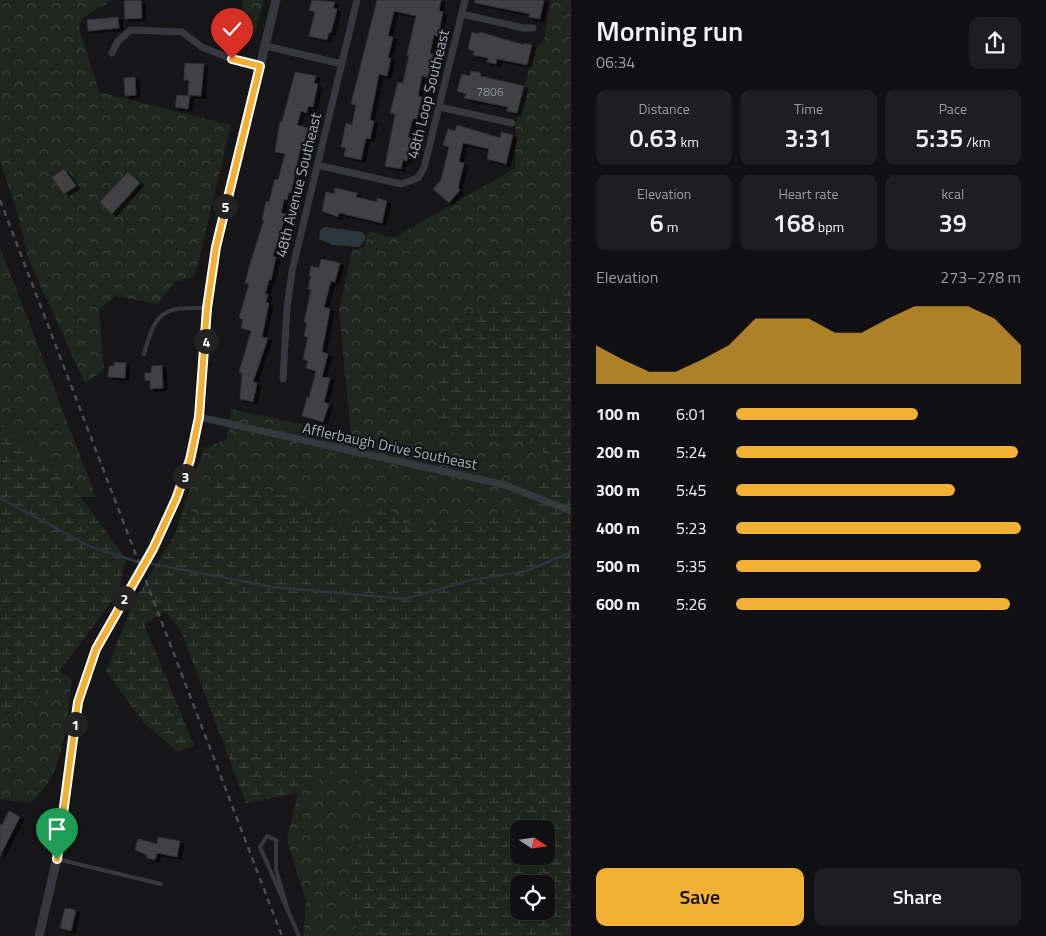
<!DOCTYPE html>
<meta charset="utf-8">
<style>
:root{--surface:#101012;--page:#1e1e20;--text:#f1f3f6;--muted:#9c9d9f;--line:#303032;--accent:#f2b134}
body{margin:0;font-family:"Titillium Web",sans-serif;background:var(--page);color:var(--text);height:100vh;display:flex;flex-direction:column;font-size:19px;white-space:nowrap}
*{box-sizing:border-box;margin:0}
p{font-size:16px;color:var(--muted)}
.icon{flex:none;width:28px;height:28px;fill:none;stroke:currentColor;stroke-width:2;stroke-linecap:round;stroke-linejoin:round}
.map{position:relative;flex:1;overflow:hidden}
.details{display:flex;flex-direction:column;background:var(--surface);width:475px}
.details>*{flex:none}
.needle{width:32px;rotate:103deg}
.buttons{position:absolute;left:510px;top:820px;display:grid;gap:10px}
.buttons a{display:grid;place-items:center;width:45px;height:45px;border-radius:10px;background:var(--surface);box-shadow:0 2px 12px #0003,0 0 0 1px var(--line);font-size:25px}
.pin{position:absolute;display:grid;place-items:center;width:42px;height:42px;color:#fff;margin:-51px -21px;border-radius:50% 50% 50% 0;rotate:-45deg;box-shadow:0 0 5px #0007}
.pin .icon{rotate:45deg}
.km{position:absolute;width:25px;height:25px;margin:-12px;border-radius:50%;background:#222;color:#fff;font-size:14px;line-height:25px;text-align:center}
.round{display:grid;place-items:center;flex:none;width:52px;height:52px;border-radius:10px;background:var(--page)}
.overview{display:flex;align-items:center;justify-content:space-between;height:85px;padding:0 25px}
h1{font-size:28px;font-weight:600;line-height:38px}
.metrics{display:grid;grid-template-columns:repeat(3,1fr);gap:8px;height:85px;padding:5px 25px}
.metrics div{display:grid;align-content:center;border-radius:10px;background:var(--page);text-align:center}
.metrics b{font-size:25px;font-weight:600}
.metrics small{font-size:14px;font-weight:400}
.metrics p{font-size:14px}
.chart{height:140px;padding:10px 25px}
.chart p{display:flex;justify-content:space-between}
.chart svg{width:100%;height:90px;margin-top:5px;fill:var(--accent);opacity:.7}
.action{display:flex;gap:10px;margin-top:auto;padding:10px 25px}
.action a{flex:1;height:58px;border-radius:10px;background:var(--accent);color:#111;font-size:20px;font-weight:600;line-height:58px;text-align:center}
.action a+a{background:var(--page);color:var(--text)}
ul{padding:0 25px;list-style:none;font-size:16px}
li{display:grid;grid-template-columns:80px 60px 1fr;align-items:center;height:38px}
li i{height:12px;border-radius:6px;background:var(--accent)}
main{display:flex;flex:1;min-height:0}
.map>svg:first-child{display:block}
.forest{fill:url(#forest-crowns)}
.wetland{fill:url(#wetland-marsh);fill-rule:evenodd}
.water{fill:#2c353c}
.lines{fill:none;stroke-linecap:round;stroke-linejoin:round}
.stream{stroke:#2c353c;stroke-width:2.5}
.building{fill:#404145;stroke:#303034;filter:url(#shadow)}
.service{stroke:#37383d;stroke-width:4}
.minor{stroke:#37383d;stroke-width:7}
.tertiary{stroke:#37383d;stroke-width:9}
.rail{stroke:#4a4c52;stroke-width:2.5;stroke-dasharray:6 5;stroke-linecap:butt}
.route-casing{stroke:#fff;stroke-width:10}
.route{stroke:#f2b134;stroke-width:6}
.labels{text-anchor:middle;dominant-baseline:central;stroke-width:4;stroke-linejoin:round;paint-order:stroke}
.number-label{font-size:12px;fill:#8e929b}
.street-label{font-size:15px;fill:#a8adb8;stroke:#111113}
</style>
<main>
<div class="map">
<svg width="571" height="936" viewBox="0 0 571 936">
<defs>
<pattern id="forest-crowns" width="20" height="18" patternUnits="userSpaceOnUse" patternTransform="scale(1.25)"><rect width="20" height="18" fill="#1e261f"/><path d="M2 6a3 3 0 1 1 6 0M12 15a3 3 0 1 1 6 0" fill="none" stroke="#3c433d"/></pattern>
<pattern id="wetland-marsh" width="20" height="14" patternUnits="userSpaceOnUse" patternTransform="scale(1.25)"><rect width="20" height="14" fill="#1e261f"/><path d="M1 5h8M5 5V1M11 12h8M15 12V8" fill="none" stroke="#3c433d"/></pattern>
<filter id="shadow"><feDropShadow dx="4" dy="2.5" stdDeviation="0" flood-color="#0009"/></filter>
</defs>
<rect width="100%" height="100%" fill="#161618"/>
<!-- forest -->
<g class="forest">
<path d="M0,0H113L85,16L79,27L99,92L231,125L195,276L175,282L157,304L116,296L99,309L104,370L85,383L29,261L17,212L0,162Z"/>
<path d="M243,0H264L254,36L237,35Z"/>
<path d="M551,0H571V289L546,300L499,301L466,314L465,437L518,438L540,446L551,465L516,515H494L479,521L452,523L422,530L405,525L387,508L351,529L332,518L321,498L278,494L243,479L217,474L210,508L199,516L184,507L204,448L227,440L231,409L351,435L339,311L352,250L365,247L368,231L394,238L515,168L516,124L533,51L544,40Z"/>
<path d="M0,247L96,497H81L63,473L0,423Z"/>
<path d="M59,671L72,679C66,721 66,775 30,803L0,799V724L40,697Z"/>
<path d="M338,770L371,777V806L346,886L359,936H303L306,901L287,840L298,793Z"/>
</g>
<!-- wetland -->
<g class="wetland">
<path d="M571,289V936H359L346,886L371,806V777L338,770L298,793L246,803L181,631L165,611L144,624L194,745L178,752L144,723L106,671L134,601L175,534L184,507L199,516L210,508L217,474L243,479L278,494L321,498L332,518L351,529L361,524L367,504L387,508L405,525L422,530L452,523L478,521L494,515H516L551,465L540,446L518,438L465,437L438,426L436,339L466,314L499,301L546,300ZM519,829H546V856H519ZM519,884H546V911H519Z"/>
<path d="M0,423L63,473L126,559L118,593L40,697L0,724Z"/>
</g>
<!-- water -->
<path class="water" d="M324,227L362,232L366,236L364,242L359,247L333,245L319,239L320,231Z"/>
<g class="lines">
<!-- stream -->
<g class="stream">
<path d="M0,498L91,547L141,563"/>
<path d="M147,563L273,587L405,599L471,580L527,571L571,552"/>
</g>
</g>
<!-- building -->
<g class="building">
<path d="M141,0L142,18L125,19L124,1Z"/>
<path d="M312,0L335,2L333,8L337,9L331,33L329,32L327,40L309,36L315,12L309,10Z"/>
<path d="M377,0H441L439,11L443,12L438,36L434,35L430,53L433,54L428,77L422,76L418,96L422,97L419,109L417,119L413,118L408,137L412,138L407,161L403,160L401,169L385,166L395,114L390,113L398,82L403,83L409,55H407L416,16L394,11L388,36L393,37L388,58H391L387,76L379,74L370,120L374,121L370,139L366,138L361,160L344,156L346,148L341,147L346,123L352,125L356,105L351,104Z"/>
<path d="M475,0H544L540,19L529,17L530,14L475,3Z"/>
<path d="M118,17L119,28L88,31L87,20Z"/>
<path d="M472,32L479,34L480,32L524,45V43L532,45L527,65L497,59L496,64L487,62L488,58L473,55L474,51L468,49Z"/>
<path d="M185,63L204,64L201,96L188,95L189,80H184Z"/>
<path d="M471,71L481,73L480,76L524,86L517,113L507,111L508,107L464,98L466,94L457,91L462,74L470,76Z"/>
<path d="M295,72L316,76L314,83L318,84L313,107L308,106L307,113L301,111L297,125L308,128L302,151L300,150L291,193L289,192L287,200L284,199L281,213L286,214L273,256L276,257L271,280H269L265,294H268L266,302L269,303L262,337L268,338L253,382L257,383L253,402L240,399L242,373L239,372L251,331L241,328L243,319L239,318L249,284L245,283L250,264L264,220H262L266,201L269,202L275,179L278,180L285,154L275,152L280,121L282,122Z"/>
<path d="M135,77L136,95L125,96L124,78Z"/>
<path d="M177,95L190,96L188,109L175,107Z"/>
<path d="M457,125L500,138L501,132L513,135L506,164L487,159L489,149L463,143L459,162L464,163L458,188L460,190L449,203L433,189L441,180L449,147L443,145L448,129L455,131Z"/>
<path d="M64,169L76,186L64,194L52,177Z"/>
<path d="M128,172L140,183L112,214L100,202Z"/>
<path d="M335,188L357,193L356,197L377,202V198L387,201L382,223L339,213L338,217L322,211L326,192L334,194Z"/>
<path d="M321,259L340,263L335,282L331,281L324,307L330,309L322,352L328,354L322,377L330,378L324,402L329,404L323,422L302,416L307,397L309,398L316,371L306,368L308,361L303,359L308,337L304,336L307,323L304,322L311,290L308,289L311,276H309L311,266L319,268Z"/>
<path d="M114,362L126,363L125,378L108,377L109,366H114Z"/>
<path d="M162,365L163,388L150,389V380L145,381V373H151L152,366Z"/>
<path d="M9,811L20,817L0,856V824L2,825Z"/>
<path d="M158,837L180,841L177,857L157,853L155,860L147,858V855L135,850L138,839L157,844Z"/>
<path d="M65,908L76,910L71,931L60,928Z"/>
</g>
<g class="lines">
<!-- service -->
<g class="service">
<path d="M144,354C156,310 163,307 207,308"/>
<path d="M57,859L161,884"/>
<path d="M287,907L276,870V840L267,836L260,847L299,936"/>
</g>
<!-- minor -->
<g class="minor">
<path d="M462,14L523,28H533"/>
<path d="M266,46L342,64"/>
<path d="M112,53L118,41L131,30L182,32L202,47L232,59L260,66"/>
<path d="M439,107L512,123"/>
<path d="M317,165L401,184L418,178L424,168L465,0"/>
<path d="M283,379L287,308L292,271L357,0"/>
<path d="M199,417L505,485L571,511"/>
</g>
<!-- tertiary -->
<path class="tertiary" d="M39,936L61,841L71,743L78,702L96,649L163,528L176,499L193,447L199,417L207,308L216,247L276,0"/>
<!-- rail -->
<path class="rail" d="M0,200L282,936"/>
</g>
<g class="lines">
<defs>
<path id="route" d="M57,859L78,702L96,649L153,549L176,499L190,460L199,417L207,308L216,247L260,66L232,59"/>
</defs>
<!-- route casing -->
<use href="#route" class="route-casing"/>
<!-- route -->
<use href="#route" class="route"/>
</g>
<g class="labels">
<!-- number labels -->
<g class="number-label">
<text x="490" y="91">7806</text>
</g>
<!-- street labels -->
<g class="street-label">
<text transform="translate(428 94) rotate(-76)">48th Loop Southeast</text>
<text transform="translate(298 185) rotate(-76)">48th Avenue Southeast</text>
<text transform="translate(390 446) rotate(12)">Afflerbaugh Drive Southeast</text>
</g>
</g>
</svg>
<div class="buttons">
<a><svg class="needle" viewBox="-14 -14 28 28"><path d="M0-13l5 13h-10z" fill="#e53935"/><path d="M0 13l5-13h-10z" fill="#9c9d9f"/></svg></a>
<a><svg class="icon" aria-label="locate" viewBox="0 0 24 24"><circle cx="12" cy="12" r="6"/><path d="M12 2v4M12 18v4M2 12h4M18 12h4"/></svg></a>
</div>
<div class="pin" style="left:57px;top:859px;background:#1e9e55"><svg class="icon" aria-label="arrive" viewBox="0 0 24 24"><path d="M6 21V4h12l-3 4 3 4H6"/></svg></div>
<div class="pin" style="left:232px;top:59px;background:#d93025"><svg class="icon" aria-label="check" viewBox="0 0 24 24"><path d="M5 12l5 5 9-10"/></svg></div>
<b class="km" style="left:75px;top:724px">1</b>
<b class="km" style="left:124px;top:598px">2</b>
<b class="km" style="left:185px;top:476px">3</b>
<b class="km" style="left:206px;top:341px">4</b>
<b class="km" style="left:225px;top:206px">5</b>
</div>
<section class="details">
<div class="overview"><div><h1>Morning run</h1><p>06:34</p></div><a class="round"><svg class="icon" aria-label="share" viewBox="0 0 24 24"><path d="M12 15V3M7 8l5-5 5 5M5 13v7h14v-7"/></svg></a></div>
<div class="metrics">
<div><p>Distance</p><b>0.63<small> km</small></b></div>
<div><p>Time</p><b>3:31</b></div>
<div><p>Pace</p><b>5:35<small> /km</small></b></div>
</div>
<div class="metrics">
<div><p>Elevation</p><b>6<small> m</small></b></div>
<div><p>Heart rate</p><b>168<small> bpm</small></b></div>
<div><p>kcal</p><b>39</b></div>
</div>
<div class="chart"><p><span>Elevation</span>273–278 m</p>
<svg viewBox="0 0 160 44" preserveAspectRatio="none"><path d="M0 44V25L10 32L20 38L30 38L40 32L50 25L60 12L70 12L80 12L90 19L100 19L110 12L120 6L130 6L140 6L150 12L160 25V44z"/></svg>
</div>
<ul>
<li><b>100 m</b>6:01<i style="width:64%"></i></li>
<li><b>200 m</b>5:24<i style="width:99%"></i></li>
<li><b>300 m</b>5:45<i style="width:77%"></i></li>
<li><b>400 m</b>5:23<i style="width:100%"></i></li>
<li><b>500 m</b>5:35<i style="width:86%"></i></li>
<li><b>600 m</b>5:26<i style="width:96%"></i></li>
</ul>
<div class="action"><a>Save</a><a>Share</a></div>
</section>
</main>
